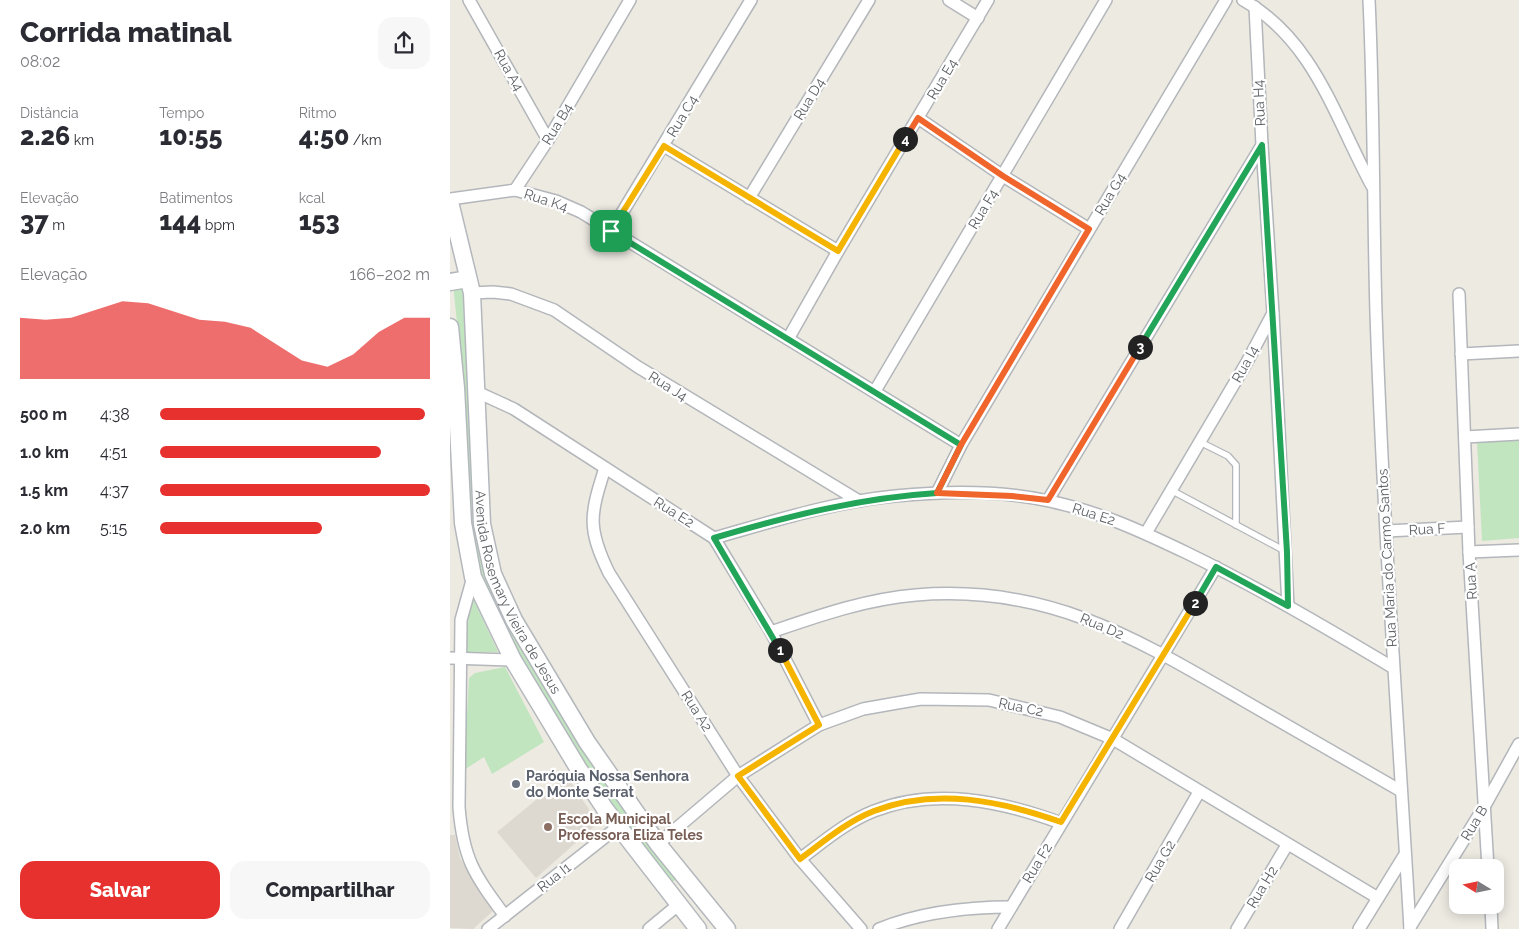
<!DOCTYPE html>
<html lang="pt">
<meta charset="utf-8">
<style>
:root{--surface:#fff;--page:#f7f7f7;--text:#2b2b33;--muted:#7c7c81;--accent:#e6312f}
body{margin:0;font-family:Raleway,sans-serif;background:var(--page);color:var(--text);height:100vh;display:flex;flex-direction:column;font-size:19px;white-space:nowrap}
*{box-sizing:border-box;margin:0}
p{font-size:16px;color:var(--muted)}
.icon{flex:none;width:28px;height:28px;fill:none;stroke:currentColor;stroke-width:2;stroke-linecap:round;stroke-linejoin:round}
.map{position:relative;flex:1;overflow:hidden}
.details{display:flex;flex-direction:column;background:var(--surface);width:450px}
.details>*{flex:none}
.needle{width:32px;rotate:280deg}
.controls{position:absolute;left:999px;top:859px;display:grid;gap:10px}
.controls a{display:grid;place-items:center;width:55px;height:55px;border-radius:10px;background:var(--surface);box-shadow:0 2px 12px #0003;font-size:25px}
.pin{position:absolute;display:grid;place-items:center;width:42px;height:42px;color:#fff;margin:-21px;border-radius:10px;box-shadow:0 2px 8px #0006}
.km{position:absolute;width:25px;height:25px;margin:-12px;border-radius:50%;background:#222;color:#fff;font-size:14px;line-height:25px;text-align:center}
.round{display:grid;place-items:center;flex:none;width:52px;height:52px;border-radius:15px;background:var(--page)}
.summary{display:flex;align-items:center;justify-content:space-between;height:85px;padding:0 20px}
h1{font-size:28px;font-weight:800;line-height:38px}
.metrics{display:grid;grid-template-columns:repeat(3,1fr);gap:8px;height:85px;padding:5px 20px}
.metrics div{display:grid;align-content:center}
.metrics b{font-size:25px;font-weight:800}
.metrics small{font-size:14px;font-weight:400}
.metrics p{font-size:14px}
.chart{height:140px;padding:10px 20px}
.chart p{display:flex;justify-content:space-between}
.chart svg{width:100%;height:90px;margin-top:5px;fill:var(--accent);opacity:.7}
.primary-button{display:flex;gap:10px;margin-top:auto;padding:10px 20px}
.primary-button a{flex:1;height:58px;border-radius:15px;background:var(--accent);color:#fff;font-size:20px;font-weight:800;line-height:58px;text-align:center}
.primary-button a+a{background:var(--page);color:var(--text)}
ul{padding:0 20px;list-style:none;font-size:16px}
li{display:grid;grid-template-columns:80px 60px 1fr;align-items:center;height:38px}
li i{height:12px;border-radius:6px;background:var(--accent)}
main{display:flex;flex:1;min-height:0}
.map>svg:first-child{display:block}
.education{fill:#ddd9d0}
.green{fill:#c1e5bf}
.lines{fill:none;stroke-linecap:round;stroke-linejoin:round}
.lane-casing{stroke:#b3b6ba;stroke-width:8}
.street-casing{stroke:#b3b6ba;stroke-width:14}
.secondary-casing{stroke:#b4b8bd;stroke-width:19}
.lane{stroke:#fff;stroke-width:5.5}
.street{stroke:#fff;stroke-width:11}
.secondary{stroke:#fff;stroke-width:16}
.split-1-casing{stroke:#fff;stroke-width:10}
.split-2-casing{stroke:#fff;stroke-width:10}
.split-3-casing{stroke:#fff;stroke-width:10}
.split-4-casing{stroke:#fff;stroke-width:10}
.split-5-casing{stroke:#fff;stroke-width:10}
.split-1{stroke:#22a559;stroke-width:6}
.split-2{stroke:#f5b400;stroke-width:6}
.split-3{stroke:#22a559;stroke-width:6}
.split-4{stroke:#f0652b;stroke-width:6}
.split-5{stroke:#f5b400;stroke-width:6}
.worship-dot{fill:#6b7280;stroke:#fff;stroke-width:2}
.education-dot{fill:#8d6e63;stroke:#fff;stroke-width:2}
.labels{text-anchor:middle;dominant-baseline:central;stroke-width:4.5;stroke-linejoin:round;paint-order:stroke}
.street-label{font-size:14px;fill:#5b5f63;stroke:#fff}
.worship-label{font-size:14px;font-weight:bold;fill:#5b616d;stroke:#fff;text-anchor:start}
.education-label{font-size:14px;font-weight:bold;fill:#785e54;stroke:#fff;text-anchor:start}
</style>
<main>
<section class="details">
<div class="summary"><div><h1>Corrida matinal</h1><p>08:02</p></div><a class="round"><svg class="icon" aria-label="share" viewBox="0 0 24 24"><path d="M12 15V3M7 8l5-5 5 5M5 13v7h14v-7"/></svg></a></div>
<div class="metrics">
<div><p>Distância</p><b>2.26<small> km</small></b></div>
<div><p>Tempo</p><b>10:55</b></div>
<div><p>Ritmo</p><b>4:50<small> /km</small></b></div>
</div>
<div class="metrics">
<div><p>Elevação</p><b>37<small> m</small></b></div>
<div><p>Batimentos</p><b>144<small> bpm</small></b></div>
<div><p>kcal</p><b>153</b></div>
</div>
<div class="chart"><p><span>Elevação</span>166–202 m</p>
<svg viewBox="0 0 160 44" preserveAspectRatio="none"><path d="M0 44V14L10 15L20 14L30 10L40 6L50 7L60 11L70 15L80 16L90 19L100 27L110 35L120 38L130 32L140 21L150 14L160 14V44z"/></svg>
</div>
<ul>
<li><b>500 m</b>4:38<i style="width:98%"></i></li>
<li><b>1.0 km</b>4:51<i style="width:82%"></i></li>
<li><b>1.5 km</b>4:37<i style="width:100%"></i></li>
<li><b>2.0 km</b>5:15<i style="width:60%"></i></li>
</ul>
<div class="primary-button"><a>Salvar</a><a>Compartilhar</a></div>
</section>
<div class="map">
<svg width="1069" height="929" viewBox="0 0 1069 929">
<rect width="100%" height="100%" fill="#edeae2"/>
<!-- education -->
<g class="education">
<path d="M116,775L148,823L86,878L47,832Z"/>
<path d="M0,835H5L10,858L44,910L23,929L0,928Z"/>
</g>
<!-- green -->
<g class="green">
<path d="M12,282L22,453L58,623L90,680L158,785L226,879L224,881H221L154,795L128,755L59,641L38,599L17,518L9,342L3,284Z"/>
<path d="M1069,440V538L1032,541L1027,442Z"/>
<path d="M21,594L48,652H15Z"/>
<path d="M55,667L94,742L42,774L34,757L14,770L19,678L25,673Z"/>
</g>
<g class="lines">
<defs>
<g id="lane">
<path d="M750,442L778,456L786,465V525"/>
<path d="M721,490L835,551"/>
</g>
<g id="street">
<path d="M19,0L98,140"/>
<path d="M499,0L528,18"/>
<path d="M793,0C864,40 885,118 922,186"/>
<path d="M919,0C924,104 923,209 926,313C933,519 948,724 960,929"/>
<path d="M468,118L553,176L639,229"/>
<path d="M214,146L388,251"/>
<path d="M65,190L106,201L131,212L511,445"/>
<path d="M299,198L419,0"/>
<path d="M0,199L65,190L98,140L180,0"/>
<path d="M161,231L301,0"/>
<path d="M22,293L43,292L61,294L104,310L188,367L409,501"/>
<path d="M1009,294L1019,552L1038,868"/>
<path d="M823,313L838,606"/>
<path d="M338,339L388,251L538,0"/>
<path d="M1011,354L1069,351"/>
<path d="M425,391L656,0"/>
<path d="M27,392L64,409L264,538C324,521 383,502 445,496C495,491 549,490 599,501C648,511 693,532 737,553C807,587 875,627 942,667"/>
<path d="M1015,437L1069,434"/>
<path d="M155,468C140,515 137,528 159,573L288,776L350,859L411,929"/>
<path d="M487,493L511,445L776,0"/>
<path d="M598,500L812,145L805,7"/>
<path d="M936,531L1018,527"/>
<path d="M696,533L797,362L823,313L812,145"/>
<path d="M264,538L321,632L369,725"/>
<path d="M1019,552L1069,550"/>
<path d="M23,577L11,620L9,807C13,859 24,874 55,916"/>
<path d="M321,632C368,616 416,599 466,595C596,584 684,637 791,699C844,730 898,760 951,791"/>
<path d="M0,658L63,660"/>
<path d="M208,844L288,776L369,725L413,709L447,703L471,699L539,700L610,717L663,739L928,898"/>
<path d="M350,859C373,842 396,822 424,811C485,787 551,801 611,823"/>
<path d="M1041,905L1042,929"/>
<path d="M960,927L1034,807L1069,744"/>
<path d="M38,929L169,826"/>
<path d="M199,929L228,905"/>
<path d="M429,929C471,912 516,907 561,907"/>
<path d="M548,929L766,567"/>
<path d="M670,929L749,792"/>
<path d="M787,929L837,845"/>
<path d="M909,929L954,856"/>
</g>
<g id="secondary">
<path id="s1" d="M0,202L22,293L32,524L43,574L64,620L137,742L208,844L277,929"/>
<path d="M0,282L18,279"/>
<path d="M0,327L6,388L13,523L23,577L63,660L128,768L155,809L248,929"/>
</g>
</defs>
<!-- lane casing -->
<use href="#lane" class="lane-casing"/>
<!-- street casing -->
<use href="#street" class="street-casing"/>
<!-- secondary casing -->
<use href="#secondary" class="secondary-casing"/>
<!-- lane -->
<use href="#lane" class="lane"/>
<!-- street -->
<use href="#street" class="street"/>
<!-- secondary -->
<use href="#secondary" class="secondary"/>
</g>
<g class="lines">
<defs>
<path id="split-1" d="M161,231L511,445L487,493C409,498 339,516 264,538L330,650"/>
<path id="split-2" d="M330,650L369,725L288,776L350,859C373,842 396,822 424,811C486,787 551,801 611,822L745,603"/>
<path id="split-3" d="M690,347L812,145L837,552L838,606L766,567L745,603"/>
<path id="split-4" d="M455,139L468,118L553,176L639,229L511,445L487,493L562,496L598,500L690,347"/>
<path id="split-5" d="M161,231L214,146L388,251L455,139"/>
</defs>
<!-- split-1 casing -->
<use href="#split-1" class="split-1-casing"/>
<!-- split-2 casing -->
<use href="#split-2" class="split-2-casing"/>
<!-- split-3 casing -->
<use href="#split-3" class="split-3-casing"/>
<!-- split-4 casing -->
<use href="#split-4" class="split-4-casing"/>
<!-- split-5 casing -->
<use href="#split-5" class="split-5-casing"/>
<!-- split-1 -->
<use href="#split-1" class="split-1"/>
<!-- split-2 -->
<use href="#split-2" class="split-2"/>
<!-- split-3 -->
<use href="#split-3" class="split-3"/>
<!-- split-4 -->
<use href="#split-4" class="split-4"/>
<!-- split-5 -->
<use href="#split-5" class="split-5"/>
</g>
<!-- markers -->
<circle class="worship-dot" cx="66" cy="784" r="5"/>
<circle class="education-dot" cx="98" cy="827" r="5"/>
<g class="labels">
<!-- street labels -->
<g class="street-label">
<text transform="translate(59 70) rotate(61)">Rua A4</text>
<text transform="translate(492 79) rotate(-59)">Rua E4</text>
<text transform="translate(359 99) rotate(-59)">Rua D4</text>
<text transform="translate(809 103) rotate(-93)">Rua H4</text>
<text transform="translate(232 116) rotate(-59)">Rua C4</text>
<text transform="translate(107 124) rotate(-59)">Rua B4</text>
<text transform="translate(660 194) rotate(-59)">Rua G4</text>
<text transform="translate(96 200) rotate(18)">Rua K4</text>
<text transform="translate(533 209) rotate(-59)">Rua F4</text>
<text transform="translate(795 364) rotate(-61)">Rua I4</text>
<text transform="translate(218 386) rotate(32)">Rua J4</text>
<text transform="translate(224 512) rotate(32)">Rua E2</text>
<text transform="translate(644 514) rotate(18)">Rua E2</text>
<text transform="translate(977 529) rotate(-3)">Rua F</text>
<text transform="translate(937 558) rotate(-93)">Rua Maria do Carmo Santos</text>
<text transform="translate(1021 581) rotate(-93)">Rua A</text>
<text stroke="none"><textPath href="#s1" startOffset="401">Avenida Rosemary Vieira de Jesus</textPath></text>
<text transform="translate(652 626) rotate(23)">Rua D2</text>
<text transform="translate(571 707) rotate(12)">Rua C2</text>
<text transform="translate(247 711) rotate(58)">Rua A2</text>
<text transform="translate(1024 823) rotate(-59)">Rua B</text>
<text transform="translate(710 861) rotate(-60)">Rua G2</text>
<text transform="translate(587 863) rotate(-59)">Rua F2</text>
<text transform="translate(104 877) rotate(-38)">Rua I1</text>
<text transform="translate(812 887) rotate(-59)">Rua H2</text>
</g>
<!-- worship labels -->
<g class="worship-label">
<text x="76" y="776">Paróquia Nossa Senhora<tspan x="76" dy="16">do Monte Serrat</tspan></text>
</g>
<!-- education labels -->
<g class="education-label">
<text x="108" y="819">Escola Municipal<tspan x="108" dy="16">Professora Eliza Teles</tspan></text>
</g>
</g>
</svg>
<div class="controls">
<a><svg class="needle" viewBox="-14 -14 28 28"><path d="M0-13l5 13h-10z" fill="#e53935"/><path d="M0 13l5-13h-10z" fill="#7c7c81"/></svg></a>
</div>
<div class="pin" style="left:161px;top:231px;background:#1e9e55"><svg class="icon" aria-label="arrive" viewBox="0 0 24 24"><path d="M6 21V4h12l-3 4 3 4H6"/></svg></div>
<b class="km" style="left:330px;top:650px">1</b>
<b class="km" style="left:745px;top:603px">2</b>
<b class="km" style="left:690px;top:347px">3</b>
<b class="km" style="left:455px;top:139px">4</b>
</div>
</main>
